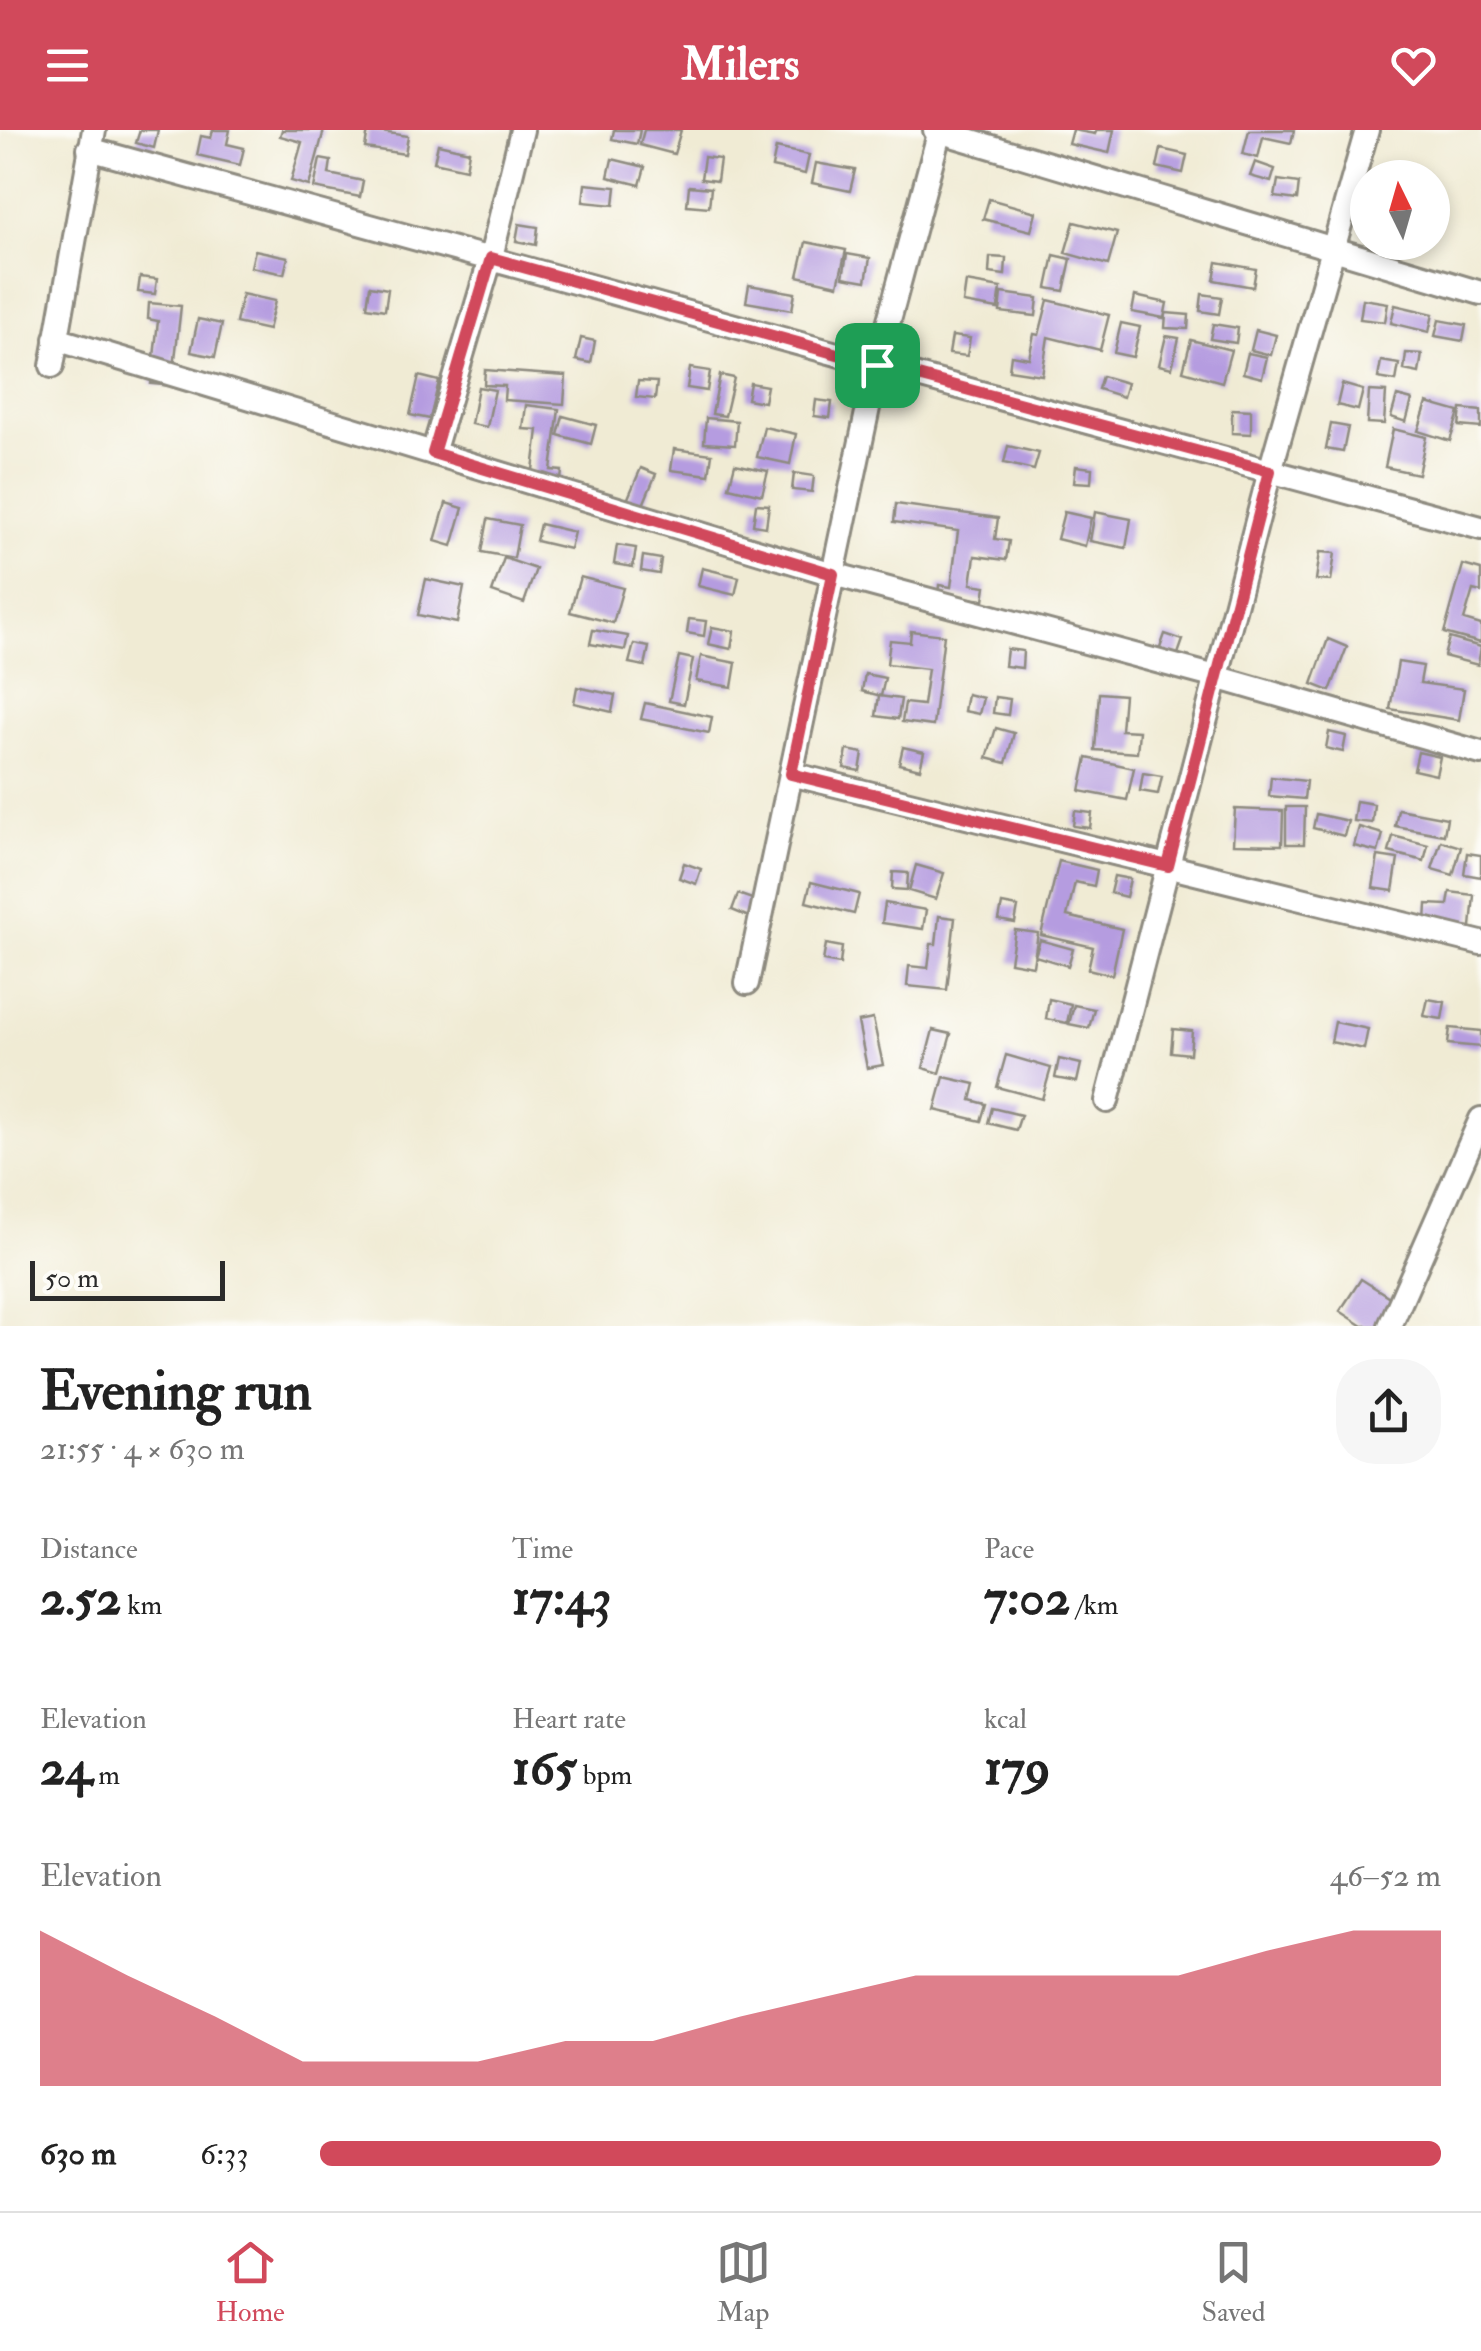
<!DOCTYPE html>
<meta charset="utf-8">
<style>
:root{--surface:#fff;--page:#f6f6f6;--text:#222;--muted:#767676;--line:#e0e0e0;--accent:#d1495b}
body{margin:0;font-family:"IM FELL Double Pica",serif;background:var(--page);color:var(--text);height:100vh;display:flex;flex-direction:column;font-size:38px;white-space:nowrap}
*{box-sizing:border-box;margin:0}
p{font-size:32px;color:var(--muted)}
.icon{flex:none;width:55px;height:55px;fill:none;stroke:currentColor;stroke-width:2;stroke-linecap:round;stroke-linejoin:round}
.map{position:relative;height:1196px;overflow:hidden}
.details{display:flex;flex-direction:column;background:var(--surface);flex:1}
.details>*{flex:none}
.needle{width:65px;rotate:355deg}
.tools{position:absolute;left:1350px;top:30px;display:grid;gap:20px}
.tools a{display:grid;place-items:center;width:100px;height:100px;border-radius:50%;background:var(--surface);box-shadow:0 5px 15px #0003;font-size:50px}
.scale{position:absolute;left:30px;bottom:25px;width:195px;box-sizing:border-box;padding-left:10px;border:5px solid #2b2b2b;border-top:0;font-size:28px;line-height:35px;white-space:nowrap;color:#2b2b2b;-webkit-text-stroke:8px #fdfcf7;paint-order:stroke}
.pin{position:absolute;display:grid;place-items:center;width:85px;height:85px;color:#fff;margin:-42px;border-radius:20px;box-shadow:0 5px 15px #0006}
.round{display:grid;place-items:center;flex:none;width:105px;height:105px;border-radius:40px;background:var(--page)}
.head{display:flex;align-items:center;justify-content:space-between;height:170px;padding:0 40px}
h1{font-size:55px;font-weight:700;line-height:75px}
.figures{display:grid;grid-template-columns:repeat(3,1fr);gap:15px;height:170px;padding:10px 40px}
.figures div{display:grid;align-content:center}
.figures b{font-size:50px;font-weight:700}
.figures small{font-size:28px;font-weight:400}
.figures p{font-size:28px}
.chart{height:280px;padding:20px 40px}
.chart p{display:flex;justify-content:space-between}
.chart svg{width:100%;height:180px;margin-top:10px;fill:var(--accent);opacity:.7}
ul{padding:0 40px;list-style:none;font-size:32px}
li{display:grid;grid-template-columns:160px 120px 1fr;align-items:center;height:75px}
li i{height:25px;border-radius:12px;background:var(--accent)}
header{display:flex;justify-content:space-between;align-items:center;height:130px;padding:0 40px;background:var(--accent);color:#fff;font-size:45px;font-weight:700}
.tabs{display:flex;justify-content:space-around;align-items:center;height:140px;border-top:2px solid var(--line);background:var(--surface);font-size:28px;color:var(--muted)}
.tabs a{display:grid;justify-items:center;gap:5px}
.tabs .active{color:var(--accent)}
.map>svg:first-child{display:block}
.building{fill:#b59ce0}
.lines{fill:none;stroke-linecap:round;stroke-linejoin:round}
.minor-casing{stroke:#8e8b80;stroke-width:28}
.minor{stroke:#fff;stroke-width:22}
.route-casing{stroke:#fff;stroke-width:20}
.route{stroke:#d1495b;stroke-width:12}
</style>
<header><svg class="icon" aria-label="menu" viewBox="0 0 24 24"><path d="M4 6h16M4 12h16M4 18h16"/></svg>Milers<svg class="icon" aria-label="heart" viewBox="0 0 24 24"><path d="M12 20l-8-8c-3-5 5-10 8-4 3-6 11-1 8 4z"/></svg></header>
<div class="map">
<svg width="1481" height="1196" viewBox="0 0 1481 1196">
<rect width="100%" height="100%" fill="#fdfcf7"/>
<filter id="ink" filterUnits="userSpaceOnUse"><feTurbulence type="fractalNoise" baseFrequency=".01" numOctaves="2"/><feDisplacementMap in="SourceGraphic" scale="20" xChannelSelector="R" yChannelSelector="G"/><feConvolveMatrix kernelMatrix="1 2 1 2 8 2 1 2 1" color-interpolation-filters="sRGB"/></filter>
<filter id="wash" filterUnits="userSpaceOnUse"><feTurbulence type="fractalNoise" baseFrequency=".0048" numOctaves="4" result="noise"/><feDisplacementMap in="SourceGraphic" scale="40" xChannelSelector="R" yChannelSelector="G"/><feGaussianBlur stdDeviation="2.25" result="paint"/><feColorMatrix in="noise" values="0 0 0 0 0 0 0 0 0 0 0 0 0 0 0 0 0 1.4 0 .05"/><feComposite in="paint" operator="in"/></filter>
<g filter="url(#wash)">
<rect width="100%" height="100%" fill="#f0ebd4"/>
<g id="blocks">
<!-- building -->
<g class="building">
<path d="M140,0H158L154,18L136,13Z"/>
<path d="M213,0H230L227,14L244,18L240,35L197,25L201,6L211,8Z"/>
<path d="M282,0H324L309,56L291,51L302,12L280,6Z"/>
<path d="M368,0L408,6L405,24L365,18Z"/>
<path d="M614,0H640L637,14L612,9Z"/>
<path d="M644,0H681L674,24L640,15Z"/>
<path d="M1073,0L1095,4L1096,0H1114L1109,23L1069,14Z"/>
<path d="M1249,0H1294L1291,13L1263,7L1258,28L1243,24Z"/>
<path d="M438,14L469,21L466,39L434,32Z"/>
<path d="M776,18L809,25L805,44L772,37Z"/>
<path d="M1161,19L1187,25L1183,43L1157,37Z"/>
<path d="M704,27L720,29L717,51L701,49Z"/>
<path d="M320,29L331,31L329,44L363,51L360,67L314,58Z"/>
<path d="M612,29L645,37L640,55L608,47Z"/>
<path d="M1255,32L1275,39L1271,52L1250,46Z"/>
<path d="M816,33L855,40L850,61L812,53Z"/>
<path d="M1278,50L1299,53L1297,70L1275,67Z"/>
<path d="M585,54L616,57L614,75L583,72Z"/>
<path d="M689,56L711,58L709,77L687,75Z"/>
<path d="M989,69L1036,82L1031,101L983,89Z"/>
<path d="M1074,92L1117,103L1108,135L1065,123Z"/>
<path d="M519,94L538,97L536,115L516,111Z"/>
<path d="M806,112L846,120L838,155L798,146Z"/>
<path d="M255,120L288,127L284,144L251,137Z"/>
<path d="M847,124L870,128L866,151L843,147Z"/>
<path d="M1054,125L1071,129L1064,161L1047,158Z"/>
<path d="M990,127L1006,128L1005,145L989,143Z"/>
<path d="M1217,132L1256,139L1253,157L1214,150Z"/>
<path d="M140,147L157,149L155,164L138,162Z"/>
<path d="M966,152L1001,158L998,179L963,173Z"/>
<path d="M749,155L795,163L792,180L746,172Z"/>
<path d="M370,156L388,159L385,180L367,177Z"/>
<path d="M1002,163L1038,168L1036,186L1000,182Z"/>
<path d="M242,164L275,171L268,200L236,193Z"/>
<path d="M1202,164L1222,167L1219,184L1200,181Z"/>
<path d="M1135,166L1167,173L1164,188L1132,182Z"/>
<path d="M1363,169L1388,173L1385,192L1360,189Z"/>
<path d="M1048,170L1109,185L1100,220L1048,207L1042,245L1009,240L1011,225L1029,228L1034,204L1039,205Z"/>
<path d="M149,173L181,176L172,256L151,254L158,191L148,189Z"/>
<path d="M1395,175L1433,184L1429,202L1391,193Z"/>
<path d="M1166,183L1189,185L1188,199L1165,198Z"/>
<path d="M198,189L222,194L215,227L191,222Z"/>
<path d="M1439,190L1466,195L1463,211L1435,206Z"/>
<path d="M1121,193L1140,197L1133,227L1114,223Z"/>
<path d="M1213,194L1238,198L1236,213L1210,209Z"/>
<path d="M1256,200L1276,205L1271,225L1251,220Z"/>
<path d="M952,206L970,208L967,226L949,224Z"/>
<path d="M1166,206L1179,208L1172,238L1159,235Z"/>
<path d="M581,208L595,211L591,233L576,230Z"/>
<path d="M1191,210L1231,220L1222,252L1183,241Z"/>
<path d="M1248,223L1267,227L1262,248L1243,243Z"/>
<path d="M1406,223L1422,224L1419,243L1404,240Z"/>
<path d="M1381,231L1399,234L1396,251L1378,248Z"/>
<path d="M690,238L710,241L707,261L687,258Z"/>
<path d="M485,240L566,246L564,274L504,270L505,256L484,255Z"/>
<path d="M720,245L734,248L725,286L712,284Z"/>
<path d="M419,246L439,251L430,289L410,285Z"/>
<path d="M1102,246L1127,253L1123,267L1098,259Z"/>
<path d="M638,251L657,252L655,269L636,267Z"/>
<path d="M750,253L767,256L764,272L747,269Z"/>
<path d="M1342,254L1363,260L1358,280L1337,275Z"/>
<path d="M478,257L495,260L487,297L471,294Z"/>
<path d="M1369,261L1386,262L1384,294L1367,293Z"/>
<path d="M1397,266L1412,270L1406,292L1391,287Z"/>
<path d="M816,270L832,272L830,288L814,286Z"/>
<path d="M1427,273L1459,282L1450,311L1418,301Z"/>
<path d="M526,275L559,279L551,340L562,341L560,360L531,356L538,300L523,299Z"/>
<path d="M1232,279L1251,280V304L1232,303Z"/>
<path d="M1461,279L1481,281V298L1459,296Z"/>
<path d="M563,286L596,295L591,314L558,305Z"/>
<path d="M706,288L737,291L735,315L704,313Z"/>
<path d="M1331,294L1348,297L1343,322L1326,319Z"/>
<path d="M764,297L796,304L790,334L757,327Z"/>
<path d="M1393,299L1426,307L1418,344L1385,337Z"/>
<path d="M1008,316L1039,323L1034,340L1004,333Z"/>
<path d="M674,319L712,324L709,345L671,340Z"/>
<path d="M735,334L768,341L762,365L729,357Z"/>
<path d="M1076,336L1092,338L1091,353L1074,352Z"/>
<path d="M641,338L656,344L640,382L625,375Z"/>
<path d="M794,343L814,346L812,362L792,360Z"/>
<path d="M446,373L463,378L452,416L435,411Z"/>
<path d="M756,374L769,375L766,397L753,395Z"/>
<path d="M896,374L998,388L995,409L1009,411L1006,430L975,426L971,454L986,456L984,470L938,464L939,455L951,457L958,401L894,392Z"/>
<path d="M1064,382L1091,388L1085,416L1057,409Z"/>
<path d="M1095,382L1131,389L1126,418L1090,411Z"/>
<path d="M488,389L520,395L514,428L482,422Z"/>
<path d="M540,394L574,402L570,419L536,411Z"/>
<path d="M617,415L636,418L633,437L614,434Z"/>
<path d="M1320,422L1335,423L1331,451L1316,450Z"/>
<path d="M643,426L661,429L659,444L641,441Z"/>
<path d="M504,428L536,439L524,473L492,462Z"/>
<path d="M1463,435L1481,440V462L1473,460L1464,490L1481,495V513L1444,503Z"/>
<path d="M702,438L739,447L735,465L698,456Z"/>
<path d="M580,447L623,458L613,493L570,482Z"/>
<path d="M426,449L464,457L457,493L418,485Z"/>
<path d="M689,489L706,491L704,506L687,503Z"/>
<path d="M712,497L734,501L731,519L708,514Z"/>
<path d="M593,500L628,506L625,520L590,514Z"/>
<path d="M911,501L944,505L933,596L902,592L905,573L923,575L928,539L887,534L890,510L910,512Z"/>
<path d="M1165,504L1183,510L1177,527L1159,521Z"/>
<path d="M1449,508L1481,517L1478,535L1444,526Z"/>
<path d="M1328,509L1347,517L1330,561L1312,554Z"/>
<path d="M634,514L649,517L645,536L629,533Z"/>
<path d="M1007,519L1023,521L1022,538L1005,536Z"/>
<path d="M679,526L693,529L684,574L669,571Z"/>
<path d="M701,526L736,533L732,557L696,551Z"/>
<path d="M1398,532L1423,536L1420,553L1464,559L1459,590L1390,579Z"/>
<path d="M865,544L885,548L881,566L862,561Z"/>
<path d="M577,557L615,565L612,582L574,573Z"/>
<path d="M1099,563L1124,565L1121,600L1139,601L1137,623L1095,620Z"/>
<path d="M967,564L983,568L979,584L964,581Z"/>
<path d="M879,566L901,569L898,589L876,586Z"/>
<path d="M995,567L1010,569L1008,585L993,583Z"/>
<path d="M645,573L712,587L709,603L641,589Z"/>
<path d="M996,598L1014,603L1006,633L987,628Z"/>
<path d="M1329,602L1346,606L1343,622L1326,618Z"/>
<path d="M903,617L924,622L920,639L899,634Z"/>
<path d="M847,620L863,623L860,641L844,638Z"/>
<path d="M1418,622L1440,627L1436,645L1414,640Z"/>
<path d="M1087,628L1134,638L1127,670L1080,661Z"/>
<path d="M1143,643L1162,646L1158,664L1140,661Z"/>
<path d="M1271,647L1306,651L1304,669L1269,666Z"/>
<path d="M1356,671L1374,674L1372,693L1353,691Z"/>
<path d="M1286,677H1305L1304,714H1286Z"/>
<path d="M1235,679L1283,681L1282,715L1233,714Z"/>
<path d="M1398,679L1447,688L1444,705L1395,696Z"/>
<path d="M1075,681L1092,683L1090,698L1073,696Z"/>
<path d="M1316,684L1348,691L1344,706L1313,698Z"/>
<path d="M1359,697L1383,704L1378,722L1354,716Z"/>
<path d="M1393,706L1428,715L1424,731L1389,722Z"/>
<path d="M1441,711L1461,717L1453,745L1432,739Z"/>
<path d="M1467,723L1481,725V747L1464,744Z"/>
<path d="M1378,726L1398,729L1393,761L1373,758Z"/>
<path d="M1059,731L1097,740L1094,756L1075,752L1067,786L1122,799L1112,845L1088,839L1093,817L1041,805Z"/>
<path d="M684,733L701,739L696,754L679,748Z"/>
<path d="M916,735L944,743L936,769L909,761Z"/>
<path d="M893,742L908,743L907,760L892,759Z"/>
<path d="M1114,746L1130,749L1126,767L1110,763Z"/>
<path d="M811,752L859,764L854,784L806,772Z"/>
<path d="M1450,762L1474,765L1471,797L1426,793L1427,774L1448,775Z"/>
<path d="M738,764L755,770L749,787L732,780Z"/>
<path d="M885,773L926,780L923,799L882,793Z"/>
<path d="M1002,774L1018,777L1015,793L999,790Z"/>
<path d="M939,786L955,788L947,860L907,856L909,836L928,838L931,814H936Z"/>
<path d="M1015,800L1038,803L1033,836L1010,832Z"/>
<path d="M1040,810L1073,819L1068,836L1035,826Z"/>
<path d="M826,814L842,817L840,834L823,831Z"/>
<path d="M1049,869L1071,874L1067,893L1046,889Z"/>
<path d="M1428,869L1445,872L1442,889L1424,886Z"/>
<path d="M1074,875L1094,879L1089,898L1069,894Z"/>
<path d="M873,889L883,935L867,938L858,892Z"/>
<path d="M1335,892L1368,899L1364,919L1331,912Z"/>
<path d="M1450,898L1481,901V917L1448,914Z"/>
<path d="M1173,899L1192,901L1190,924L1171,922Z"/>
<path d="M933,900L951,904L940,943L923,938Z"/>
<path d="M1006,925L1051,938L1042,969L997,957Z"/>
<path d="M1059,929L1081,934L1077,952L1055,948Z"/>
<path d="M944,947L975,954L971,970L986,974L981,991L935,980Z"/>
<path d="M992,978L1021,985L1016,1000L988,993Z"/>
<path d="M1361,1149L1394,1170L1377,1196H1363L1340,1181Z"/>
</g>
</g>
</g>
<g filter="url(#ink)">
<use href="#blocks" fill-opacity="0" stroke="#8e8b80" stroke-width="2.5"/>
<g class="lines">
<defs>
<g id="minor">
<path d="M935,0L1481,163"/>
<path d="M89,19L877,235L1481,398"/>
<path d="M56,209L833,444L1216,547L1481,623"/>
<path d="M52,236L94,0"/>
<path d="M433,323L491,127L522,0"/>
<path d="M791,644L1481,813"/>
<path d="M747,853L877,235L940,0"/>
<path d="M1107,971L1270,341L1367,0"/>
<path d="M1390,1196L1481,989"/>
</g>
</defs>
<!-- minor casing -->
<use href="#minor" class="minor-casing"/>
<!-- minor -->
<use href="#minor" class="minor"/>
</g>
</g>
<g class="lines" filter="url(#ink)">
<defs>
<path id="route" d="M491,128L877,235L1270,341L1168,736L791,644L833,444L433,323Z"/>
</defs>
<!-- route casing -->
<use href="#route" class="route-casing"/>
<!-- route -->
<use href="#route" class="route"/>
</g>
</svg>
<div class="tools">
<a><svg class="needle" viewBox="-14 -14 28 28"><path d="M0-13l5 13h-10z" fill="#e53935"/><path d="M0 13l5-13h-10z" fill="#767676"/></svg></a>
</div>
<div class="scale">50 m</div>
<div class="pin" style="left:877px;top:235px;background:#1e9e55"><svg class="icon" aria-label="arrive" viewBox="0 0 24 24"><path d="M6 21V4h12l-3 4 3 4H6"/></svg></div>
</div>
<section class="details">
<div class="head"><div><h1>Evening run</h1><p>21:55 · 4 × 630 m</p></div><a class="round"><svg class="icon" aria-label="share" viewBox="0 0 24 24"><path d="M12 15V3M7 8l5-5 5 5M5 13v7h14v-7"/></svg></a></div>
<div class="figures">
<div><p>Distance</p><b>2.52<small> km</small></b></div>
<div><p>Time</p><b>17:43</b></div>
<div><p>Pace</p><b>7:02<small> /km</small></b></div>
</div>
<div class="figures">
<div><p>Elevation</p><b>24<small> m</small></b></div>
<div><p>Heart rate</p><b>165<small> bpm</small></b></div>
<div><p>kcal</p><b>179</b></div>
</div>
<div class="chart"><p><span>Elevation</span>46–52 m</p>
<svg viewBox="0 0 160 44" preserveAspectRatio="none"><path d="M0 44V6L10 17L20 27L30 38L40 38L50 38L60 33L70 33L80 27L90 22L100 17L110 17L120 17L130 17L140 11L150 6L160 6V44z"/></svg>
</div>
<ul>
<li><b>630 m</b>6:33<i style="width:100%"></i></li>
</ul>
</section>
<nav class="tabs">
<a class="active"><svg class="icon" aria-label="home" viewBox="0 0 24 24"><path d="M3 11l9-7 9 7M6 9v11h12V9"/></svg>Home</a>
<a><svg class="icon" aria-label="map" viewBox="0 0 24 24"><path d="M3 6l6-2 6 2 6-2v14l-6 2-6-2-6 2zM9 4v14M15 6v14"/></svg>Map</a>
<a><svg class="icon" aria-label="saved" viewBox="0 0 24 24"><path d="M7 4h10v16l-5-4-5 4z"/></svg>Saved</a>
</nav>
